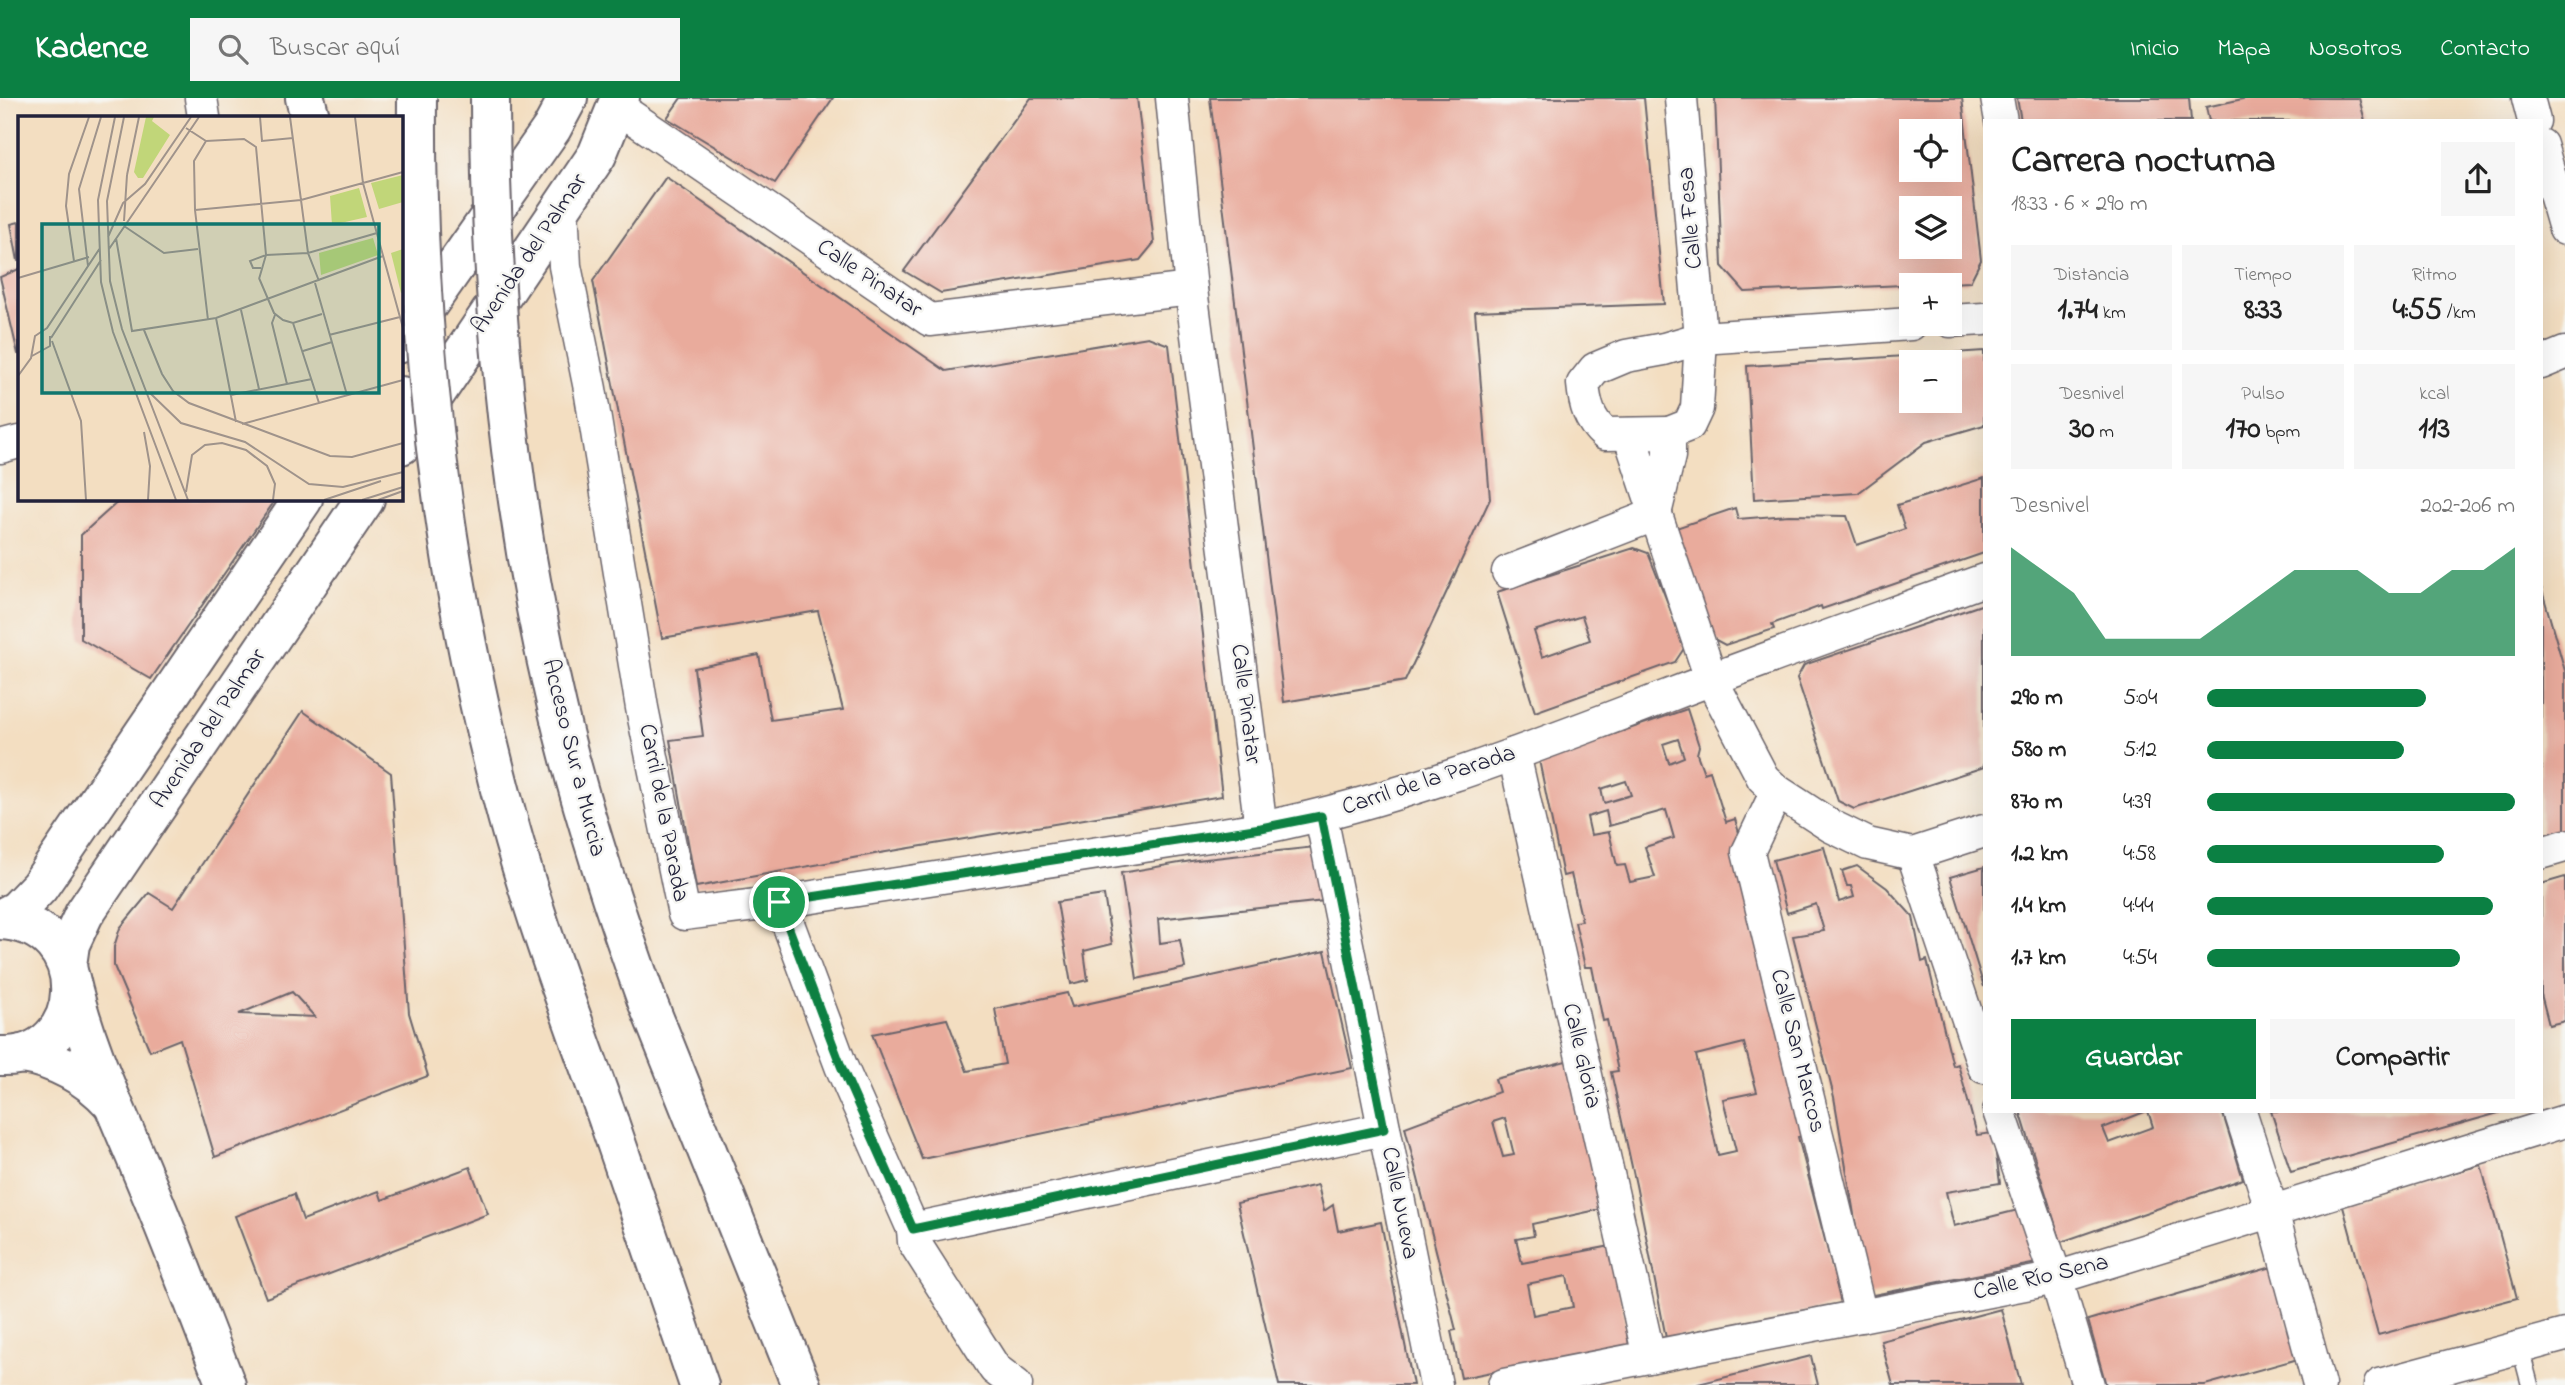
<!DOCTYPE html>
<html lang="es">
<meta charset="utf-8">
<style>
:root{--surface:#fff;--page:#f6f6f6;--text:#222;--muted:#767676;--accent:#0b8043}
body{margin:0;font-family:"Indie Flower",sans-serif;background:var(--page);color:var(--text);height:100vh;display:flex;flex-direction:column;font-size:26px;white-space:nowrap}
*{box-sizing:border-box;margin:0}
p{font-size:23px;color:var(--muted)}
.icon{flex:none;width:38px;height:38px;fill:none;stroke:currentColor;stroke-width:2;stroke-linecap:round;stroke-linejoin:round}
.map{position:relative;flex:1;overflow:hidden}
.panel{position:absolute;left:1983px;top:21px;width:560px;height:994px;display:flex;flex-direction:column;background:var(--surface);border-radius:0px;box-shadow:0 7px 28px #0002}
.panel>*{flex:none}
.fabs{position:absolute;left:1899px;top:21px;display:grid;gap:14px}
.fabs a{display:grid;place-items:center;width:63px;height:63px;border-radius:0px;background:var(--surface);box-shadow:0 7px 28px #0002;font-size:35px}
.pin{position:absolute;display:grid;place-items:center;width:60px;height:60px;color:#fff;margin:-30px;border:4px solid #fff;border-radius:50%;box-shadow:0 2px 7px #0007}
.round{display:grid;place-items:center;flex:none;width:74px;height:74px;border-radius:0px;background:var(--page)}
.headline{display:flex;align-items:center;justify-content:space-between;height:119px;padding:0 28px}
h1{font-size:38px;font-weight:700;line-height:52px}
.stats{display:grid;grid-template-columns:repeat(3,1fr);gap:10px;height:119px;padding:7px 28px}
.stats div{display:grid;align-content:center;border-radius:0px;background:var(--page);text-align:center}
.stats b{font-size:30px;font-weight:700}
.stats small{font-size:19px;font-weight:400}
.stats p{font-size:19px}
.chart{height:196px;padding:14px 28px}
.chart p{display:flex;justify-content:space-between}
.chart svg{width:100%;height:126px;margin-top:7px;fill:var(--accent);opacity:.7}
.action{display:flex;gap:14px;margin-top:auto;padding:14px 28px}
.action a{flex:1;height:80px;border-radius:0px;background:var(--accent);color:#fff;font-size:28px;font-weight:700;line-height:80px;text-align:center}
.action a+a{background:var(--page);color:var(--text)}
ul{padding:0 28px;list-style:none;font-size:23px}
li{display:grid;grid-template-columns:112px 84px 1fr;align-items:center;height:52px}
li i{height:18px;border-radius:9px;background:var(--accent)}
header{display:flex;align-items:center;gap:42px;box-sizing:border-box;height:98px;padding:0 35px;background:var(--accent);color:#fff}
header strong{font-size:33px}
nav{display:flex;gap:38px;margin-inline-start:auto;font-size:24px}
.search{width:490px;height:63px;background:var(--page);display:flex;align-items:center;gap:18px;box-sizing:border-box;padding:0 24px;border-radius:0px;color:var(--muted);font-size:26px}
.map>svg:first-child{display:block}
.building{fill:#e9ab9c;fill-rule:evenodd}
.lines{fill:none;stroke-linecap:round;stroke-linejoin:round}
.lane-casing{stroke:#6b646a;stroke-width:19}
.street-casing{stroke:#6b646a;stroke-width:35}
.secondary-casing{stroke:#6b646a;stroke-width:42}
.primary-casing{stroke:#6b646a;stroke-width:42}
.highway-casing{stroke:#6b646a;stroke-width:42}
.lane{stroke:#fff;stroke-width:16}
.street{stroke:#fff;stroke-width:32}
.secondary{stroke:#fff;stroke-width:38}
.primary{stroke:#fff;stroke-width:38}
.highway{stroke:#fff;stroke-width:38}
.highway-bridge-casing{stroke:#6b646a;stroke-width:42;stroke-linecap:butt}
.highway-bridge{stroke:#fff;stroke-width:38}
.route-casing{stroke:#fff;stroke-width:14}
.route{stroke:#0b8043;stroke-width:9}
.labels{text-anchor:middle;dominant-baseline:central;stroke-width:5;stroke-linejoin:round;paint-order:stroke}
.street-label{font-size:24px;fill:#22223b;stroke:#f6f6f2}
.inset-road{fill:none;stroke:#9f938b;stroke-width:2}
.view{fill:#0f766e;fill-opacity:0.15;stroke:#0f766e;stroke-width:3.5}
.inset-edge{fill:none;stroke:#22223b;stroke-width:3.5}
</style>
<header>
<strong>Kadence</strong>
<div class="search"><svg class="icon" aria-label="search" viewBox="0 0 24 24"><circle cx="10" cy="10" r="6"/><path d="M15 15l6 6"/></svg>Buscar aquí</div>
<nav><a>Inicio</a><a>Mapa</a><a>Nosotros</a><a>Contacto</a></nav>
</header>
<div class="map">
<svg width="2565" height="1287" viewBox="0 0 2565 1287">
<rect width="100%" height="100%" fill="#f6f6f2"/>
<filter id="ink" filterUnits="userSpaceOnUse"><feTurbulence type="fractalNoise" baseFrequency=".0143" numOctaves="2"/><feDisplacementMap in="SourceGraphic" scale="14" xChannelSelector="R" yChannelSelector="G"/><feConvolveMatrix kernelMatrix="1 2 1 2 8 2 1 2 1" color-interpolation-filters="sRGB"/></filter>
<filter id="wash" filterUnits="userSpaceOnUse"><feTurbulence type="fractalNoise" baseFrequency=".00686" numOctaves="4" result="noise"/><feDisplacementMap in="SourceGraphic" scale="28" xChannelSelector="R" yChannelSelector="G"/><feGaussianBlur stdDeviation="1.57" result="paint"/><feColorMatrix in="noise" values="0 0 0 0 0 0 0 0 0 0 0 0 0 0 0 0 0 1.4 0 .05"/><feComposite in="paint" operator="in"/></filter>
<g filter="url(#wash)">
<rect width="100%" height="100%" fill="#f3dec1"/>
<g id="blocks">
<!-- building -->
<g class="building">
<path d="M681,0H833L775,85L667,20Z"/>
<path d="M1031,0H1137L1154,145L1140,162L941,195L904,173Z"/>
<path d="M1210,0H1644L1664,206L1475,213L1490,401L1405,583L1284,604Z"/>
<path d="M1715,0H1962L1981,162L1970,184L1745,194L1722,168ZM1911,33H1950V72H1911ZM1911,110H1950V149H1911Z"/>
<path d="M2017,0H2189L2191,23H2021Z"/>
<path d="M2247,0H2359L2365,23H2209L2206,9Z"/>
<path d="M666,79L946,273L1148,239L1169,247L1222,698L880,755L696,789L670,642L703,638L694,570L759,557L771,622L843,612L818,513L662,540L593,183Z"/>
<path d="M19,124V163H18L11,126Z"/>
<path d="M19,171V256H18L0,179Z"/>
<path d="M1984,253V327L1926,344L1858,395L1754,401L1747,268ZM1911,264H1950V303H1911Z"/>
<path d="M1984,380V455L1822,511L1821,508L1772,526L1774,531L1725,547L1714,541L1673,431L1735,410L1738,421L1789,417L1847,418L1857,447L1905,431L1897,407Z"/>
<path d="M121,401H276L151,581L81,541V437Z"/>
<path d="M1634,450L1648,455L1685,549L1675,564L1535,614L1497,494ZM1582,518L1590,542L1542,559L1534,533Z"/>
<path d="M2541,489L2565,573V732L2541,738Z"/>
<path d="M1984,506V669L1854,711L1838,703L1797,580L1804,567Z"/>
<path d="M1687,611L1699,648L1697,656L1704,675L1710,673L1726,724L1735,721L1755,791L1806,1037L1798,1039L1842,1207L1666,1240L1636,1087L1611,974L1618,973L1607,922L1603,923L1592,869H1585L1575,824L1582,823L1571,776L1563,778L1539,662ZM1678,641L1684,659L1669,665L1663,646ZM1626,683L1631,697L1604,705L1601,691ZM1666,712L1674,740L1645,749L1655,779L1630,784L1625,767L1617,768L1609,734L1591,737L1587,719L1606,713L1609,728ZM1744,945L1757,994L1723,1001L1736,1053L1718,1057L1696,957Z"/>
<path d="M303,613L391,675L409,915L428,978L215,1059L180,941L150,953L114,868V849L120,830L149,795L173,810ZM292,894L315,919L239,916Z"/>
<path d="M1315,749L1324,803L1158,821L1160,845L1180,842L1185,870L1137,881L1121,775L1197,762Z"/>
<path d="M1824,749L1839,804L1854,799L1851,788H1847L1842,773L1857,768L1887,790L1913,819L1922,864L1927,862L1953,968L1958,966L1977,1037L1993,1035L2000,1085L1946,1094L1954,1128L2022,1111L2037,1165L1868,1198L1834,999L1793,838L1824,833L1816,806L1787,815L1773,762Z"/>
<path d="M1984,769V889L1950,779Z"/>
<path d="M2565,779V923L2549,927L2541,896V786Z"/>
<path d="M1104,797L1112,846L1084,853L1088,882L1071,886L1057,804Z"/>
<path d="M1325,853L1352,970L922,1061L872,936L947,921L967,973L1005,966L995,911L1067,895L1072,909Z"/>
<path d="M1574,961L1606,1110L1532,1126L1534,1138L1516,1141L1522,1165L1611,1148L1629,1247L1461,1280L1451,1233L1456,1232L1405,1029L1499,994L1495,981ZM1505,1020L1514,1057L1503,1059L1493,1024ZM1567,1178L1573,1209L1533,1217L1527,1186Z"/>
<path d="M2020,1013H2147L2103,1030L2109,1045L2153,1029L2148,1013H2222L2243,1081L2061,1144Z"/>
<path d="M2271,1013H2502V1014L2291,1074Z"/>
<path d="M2481,1067L2517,1200L2378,1237L2342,1105Z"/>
<path d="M470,1069L488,1116L266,1200L235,1118L294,1096L303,1122L379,1093L382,1102Z"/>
<path d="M1318,1087L1324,1113L1333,1107L1338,1133L1381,1124L1413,1287H1279L1237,1105Z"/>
<path d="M2272,1169L2298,1261L2205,1287H2106L2088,1222Z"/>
<path d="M2001,1211L2021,1287H1893L1881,1243Z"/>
<path d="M1811,1258L1818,1287H1698V1286Z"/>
</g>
</g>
</g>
<g filter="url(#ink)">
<use href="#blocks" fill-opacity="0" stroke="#6b646a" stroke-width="2"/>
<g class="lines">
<defs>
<path id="lane" d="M2520,1249L2530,1287"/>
<g id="street">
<path d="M201,0L204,19"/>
<path d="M1172,0L1191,191L1261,730"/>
<path d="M1997,0L2001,23"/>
<path d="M2528,0L2534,23"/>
<path d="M626,15L930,222L1191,191"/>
<path d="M2541,47L2565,131"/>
<path d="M562,108L565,168L590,291L642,610L684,816L780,804L1261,730C1402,702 1537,648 1670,597C1774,557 1880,520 1984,482"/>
<path d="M1950,223L1984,221"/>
<path d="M2541,265L2565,255"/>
<path d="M1669,335L1605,336C1589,322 1585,307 1583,286L1595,271L1626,258L1664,251L1701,240L1911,226"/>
<path d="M1629,336L1711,581L1763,680L1777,693L1831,728L1868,746L1913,756L1984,733"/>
<path d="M0,349L19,344"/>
<path d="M1655,416L1669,358V335L1689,327L1697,310L1701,240L1681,0"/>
<path d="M1508,474L1654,417"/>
<path d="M1514,656L1649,1259"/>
<path d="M1777,693L1748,754L1861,1218"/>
<path d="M1321,718L1436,1287"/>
<path d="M2541,755L2565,748"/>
<path d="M1913,756L1984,969"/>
<path d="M780,804L841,968L913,1131L914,1144L995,1271L1016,1287"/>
<path d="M1999,1013L2056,1180L2088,1287"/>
<path d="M2240,1013L2272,1113L2319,1287"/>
<path d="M913,1131L1384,1031"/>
<path d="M1504,1287L2056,1180L2565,1023"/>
<path d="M2380,1287L2565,1237"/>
</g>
<g id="secondary">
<path d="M401,245L552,30L568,0"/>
<path d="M70,880C86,950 117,1013 144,1079C173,1148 199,1218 226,1287"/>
<path d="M22,956C55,961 89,979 111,1004"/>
</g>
<g id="primary">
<path d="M401,347L597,57L620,0"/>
<path d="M0,821L17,812L39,789L303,401"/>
<path d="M0,822C97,826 90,962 0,958"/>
<path d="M67,867L70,846L84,816L365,401"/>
</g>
<g id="highway">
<path d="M305,0L310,19"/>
<path d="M401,298L423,314"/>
<path d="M647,903L801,1287"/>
<path d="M609,1024L699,1287"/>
</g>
</defs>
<!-- lane casing -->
<use href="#lane" class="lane-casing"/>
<!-- street casing -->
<use href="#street" class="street-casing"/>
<!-- secondary casing -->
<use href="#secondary" class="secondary-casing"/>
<!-- primary casing -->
<use href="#primary" class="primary-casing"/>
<!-- highway casing -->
<use href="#highway" class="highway-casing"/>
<!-- lane -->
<use href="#lane" class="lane"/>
<!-- street -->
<use href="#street" class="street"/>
<!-- secondary -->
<use href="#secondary" class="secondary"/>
<!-- primary -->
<use href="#primary" class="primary"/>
<!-- highway -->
<use href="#highway" class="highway"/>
<defs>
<g id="highway-bridge">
<path d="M417,0C415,241 444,485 507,718C535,822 573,923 609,1024"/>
<path d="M490,0C490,205 510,410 557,609C580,709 612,806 647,903"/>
</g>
</defs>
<!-- highway-bridge casing -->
<use href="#highway-bridge" class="highway-bridge-casing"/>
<!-- highway-bridge -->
<use href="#highway-bridge" class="highway-bridge"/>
</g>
</g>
<g class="lines" filter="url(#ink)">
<defs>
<path id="route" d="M1321,718L1384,1031L913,1131L841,968L779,804L1261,730Z"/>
</defs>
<!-- route casing -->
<use href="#route" class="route-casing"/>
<!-- route -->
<use href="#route" class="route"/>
</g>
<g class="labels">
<!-- street labels -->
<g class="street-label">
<text transform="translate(1691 120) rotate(-95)">Calle Fesa</text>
<text transform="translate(530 156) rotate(-56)">Avenida del Palmar</text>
<text transform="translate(869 181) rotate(34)">Calle Pinatar</text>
<text transform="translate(1245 606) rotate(83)">Calle Pinatar</text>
<text transform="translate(209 631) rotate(-56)">Avenida del Palmar</text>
<text transform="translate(573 660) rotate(76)">Acceso Sur a Murcia</text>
<text transform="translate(1429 683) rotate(-18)">Carril de la Parada</text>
<text transform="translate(663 715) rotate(79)">Carril de la Parada</text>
<text transform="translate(1797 953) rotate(76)">Calle San Marcos</text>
<text transform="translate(1581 958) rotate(77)">Calle Gloria</text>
<text transform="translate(1399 1105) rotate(79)">Calle Nueva</text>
<text transform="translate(2041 1180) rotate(-13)">Calle Río Sena</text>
</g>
</g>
<!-- overview -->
<g transform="translate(18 18)">
<rect width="385" height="385" fill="#f3dec1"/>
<path d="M128,1H136L134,5L152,19L125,62H120L116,56ZM385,59V86L361,93L353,67ZM341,72L349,101L314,109L312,80ZM355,122L360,139L303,159L301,137ZM385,133V176L383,177L373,137Z" fill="#c1d679"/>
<path class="inset-road" d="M97,1L80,84L83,166L95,216L158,384M106,1L89,85L92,165L104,213L170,384M242,1L244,25L275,22M272,1L290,137L301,165M337,1L345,67L385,212M168,12L188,25L226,23L238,31L248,139L241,163M188,25L176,45L177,94L190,204M109,59L121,1M177,94L283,84L385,56M106,105L109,59M106,110L146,137L180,133M90,121L105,87L127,68L173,1M98,122L114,215L198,202L365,140M91,133L181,1M56,145L48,90L51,58L71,1M70,150L61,73L83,1M243,152H235L232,145L248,139L290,137L359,117M0,162L71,141M241,162L256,197L265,204L275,207L304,198M297,167L329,279M223,194L241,273M257,199L254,207L269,268M198,202L218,306M275,207L301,287M126,214L144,258L155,275L171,287L312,340L334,341L385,327M311,219L382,201M33,222L83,144M34,225L63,305L68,384M285,235L314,226M14,240L32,230V220M0,260L13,242L17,220L29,212L82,132M132,277L163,307L227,326L291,368L325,371L385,356M213,279L294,263M224,308L385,264M126,316L132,350L130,384M168,376L174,339L187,329L204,327L228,334L249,350L257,368L255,384M306,384L363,365M344,384L385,371M360,384L385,375"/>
<path class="view" d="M24,108H361V277H24Z"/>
<rect width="385" height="385" class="inset-edge"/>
</g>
</svg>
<div class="fabs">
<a><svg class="icon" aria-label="locate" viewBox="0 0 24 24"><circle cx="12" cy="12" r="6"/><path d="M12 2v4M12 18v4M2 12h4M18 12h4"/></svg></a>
<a><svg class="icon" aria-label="layers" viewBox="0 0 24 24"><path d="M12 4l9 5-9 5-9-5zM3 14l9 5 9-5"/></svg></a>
<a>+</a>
<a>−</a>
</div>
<div class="pin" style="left:779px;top:804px;background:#1e9e55"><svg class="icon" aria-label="arrive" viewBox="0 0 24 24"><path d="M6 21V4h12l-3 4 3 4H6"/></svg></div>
<section class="panel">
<div class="headline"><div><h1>Carrera nocturna</h1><p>18:33 · 6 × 290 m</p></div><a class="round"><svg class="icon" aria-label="share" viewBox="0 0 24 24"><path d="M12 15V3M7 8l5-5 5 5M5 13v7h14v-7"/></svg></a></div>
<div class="stats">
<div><p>Distancia</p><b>1.74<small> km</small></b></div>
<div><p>Tiempo</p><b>8:33</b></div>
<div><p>Ritmo</p><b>4:55<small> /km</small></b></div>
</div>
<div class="stats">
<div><p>Desnivel</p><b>30<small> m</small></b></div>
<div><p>Pulso</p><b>170<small> bpm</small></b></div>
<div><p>kcal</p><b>113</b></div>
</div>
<div class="chart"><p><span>Desnivel</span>202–206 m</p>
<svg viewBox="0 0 160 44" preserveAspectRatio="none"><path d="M0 44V6L10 14L20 22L30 38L40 38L50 38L60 38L70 30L80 22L90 14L100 14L110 14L120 22L130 22L140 14L150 14L160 6V44z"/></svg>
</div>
<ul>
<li><b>290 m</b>5:04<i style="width:71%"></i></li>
<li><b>580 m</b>5:12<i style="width:64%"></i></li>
<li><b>870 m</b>4:39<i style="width:100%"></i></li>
<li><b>1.2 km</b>4:58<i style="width:77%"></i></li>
<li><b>1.4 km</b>4:44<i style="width:93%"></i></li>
<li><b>1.7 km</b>4:54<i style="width:82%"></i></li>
</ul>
<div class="action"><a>Guardar</a><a>Compartir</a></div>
</section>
</div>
